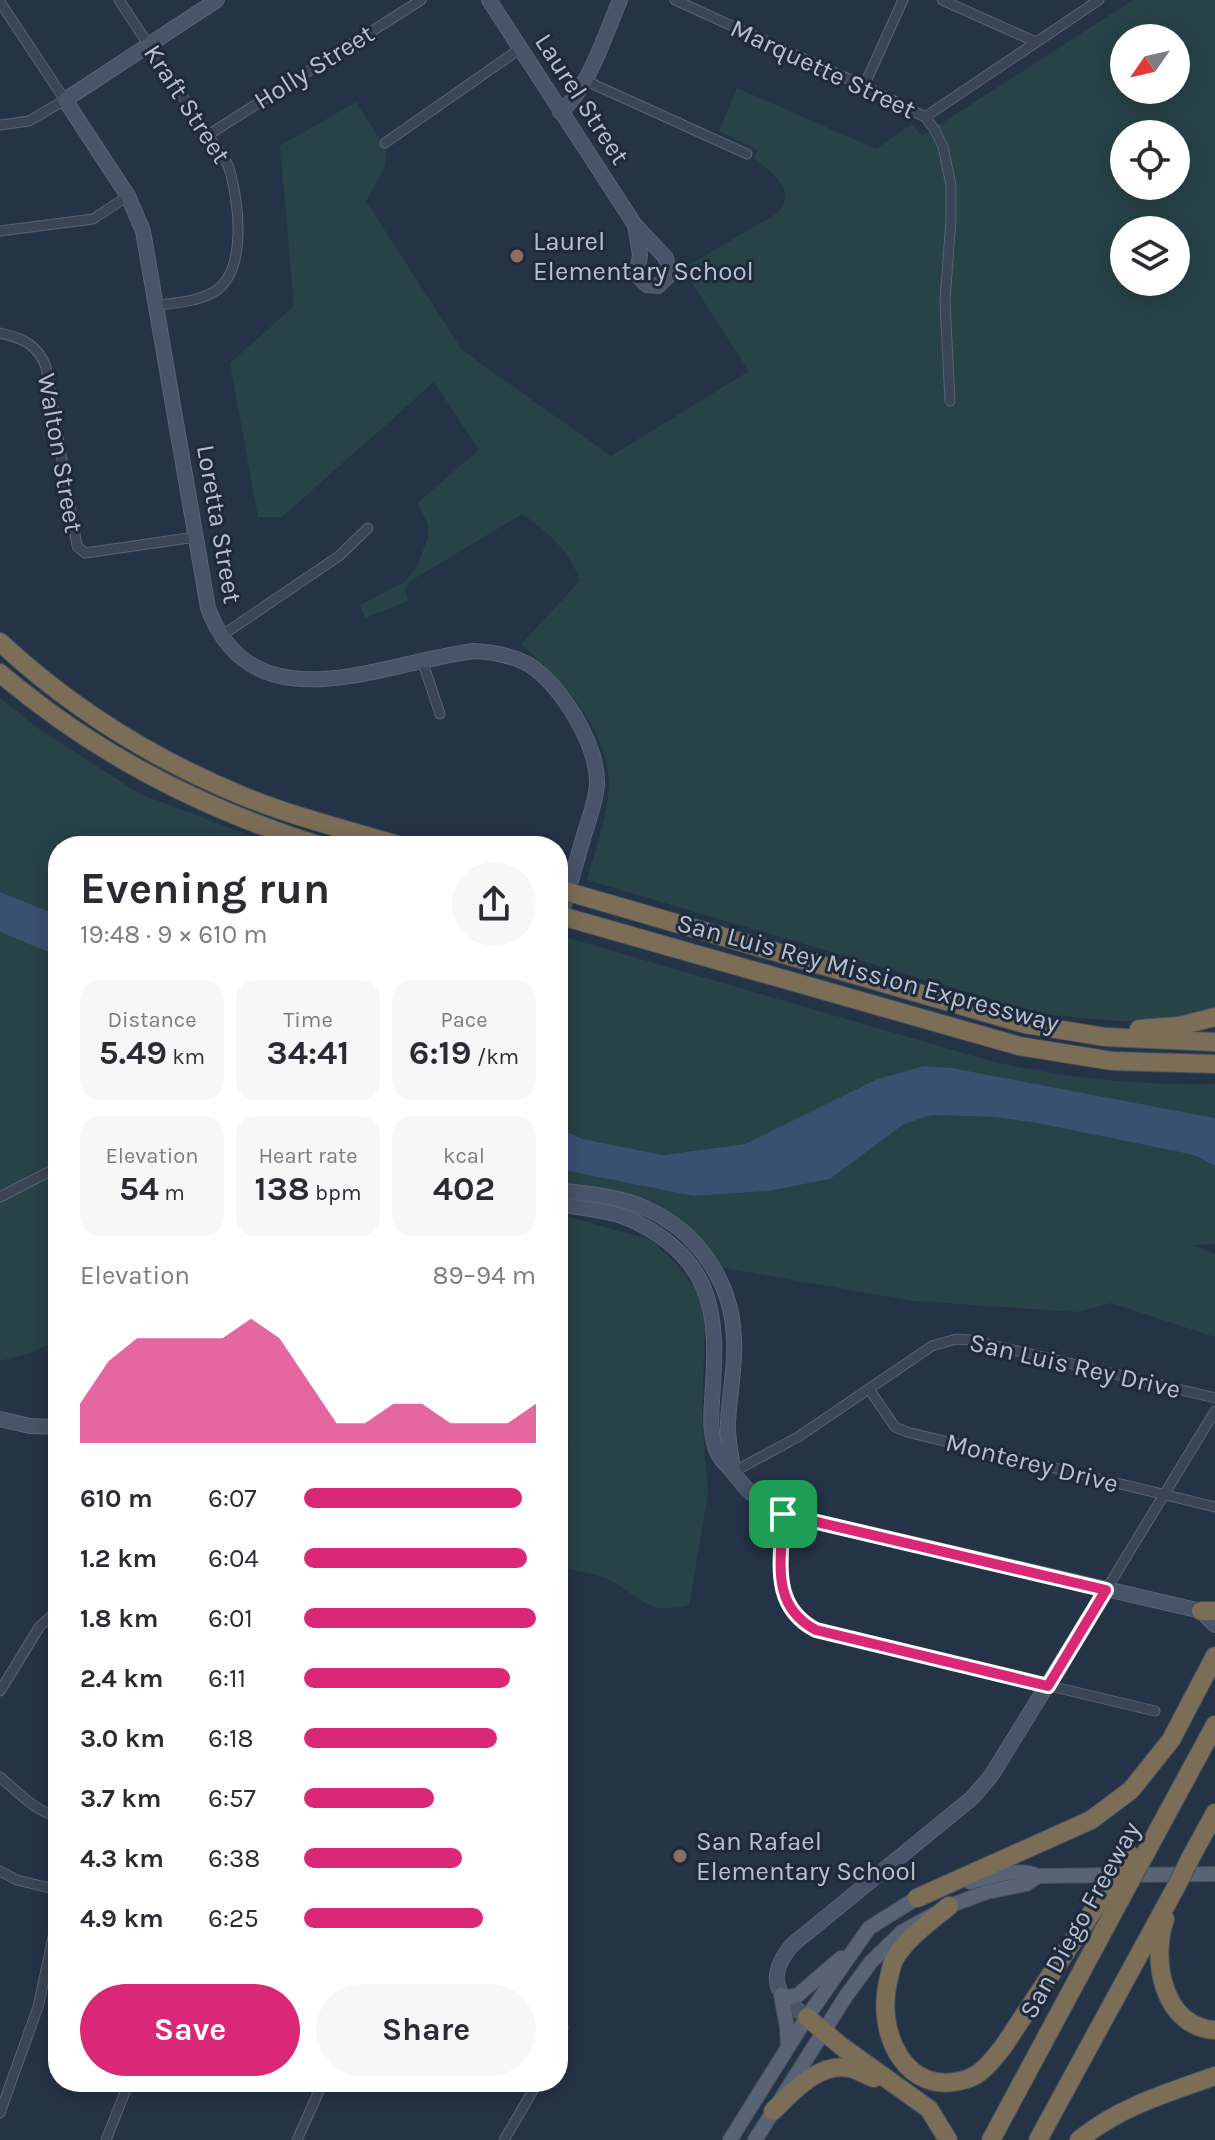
<!DOCTYPE html>
<meta charset="utf-8">
<style>
:root{--surface:#fff;--page:#f7f7f7;--text:#2b2b33;--muted:#7c7c81;--accent:#db2777}
body{margin:0;font-family:Karla,sans-serif;background:var(--page);color:var(--text);height:100vh;display:flex;flex-direction:column;font-size:30px;white-space:nowrap}
*{box-sizing:border-box;margin:0}
p{font-size:26px;color:var(--muted)}
.icon{flex:none;width:44px;height:44px;fill:none;stroke:currentColor;stroke-width:2;stroke-linecap:round;stroke-linejoin:round}
.map{position:relative;flex:1;overflow:hidden}
.drawer{position:absolute;left:48px;top:836px;width:520px;height:1256px;display:flex;flex-direction:column;background:var(--surface);border-radius:32px;box-shadow:0 4px 20px #0003}
.drawer>*{flex:none}
.needle{width:52px;rotate:236deg}
.fabs{position:absolute;left:1110px;top:24px;display:grid;gap:16px}
.fabs a{display:grid;place-items:center;width:80px;height:80px;border-radius:50%;background:var(--surface);box-shadow:0 4px 20px #0003;font-size:40px}
.pin{position:absolute;display:grid;place-items:center;width:68px;height:68px;color:#fff;margin:-34px;border-radius:16px;box-shadow:0 4px 12px #0006}
.round{display:grid;place-items:center;flex:none;width:84px;height:84px;border-radius:42px;background:var(--page)}
.summary{display:flex;align-items:center;justify-content:space-between;height:136px;padding:0 32px}
h1{font-size:44px;font-weight:700;line-height:60px}
.metrics{display:grid;grid-template-columns:repeat(3,1fr);gap:12px;height:136px;padding:8px 32px}
.metrics div{display:grid;align-content:center;border-radius:20px;background:var(--page);text-align:center}
.metrics b{font-size:34px;font-weight:700}
.metrics small{font-size:22px;font-weight:400}
.metrics p{font-size:22px}
.chart{height:224px;padding:16px 32px}
.chart p{display:flex;justify-content:space-between}
.chart svg{width:100%;height:144px;margin-top:8px;fill:var(--accent);opacity:.7}
.action{display:flex;gap:16px;margin-top:auto;padding:16px 32px}
.action a{flex:1;height:92px;border-radius:48px;background:var(--accent);color:#fff;font-size:32px;font-weight:700;line-height:92px;text-align:center}
.action a+a{background:var(--page);color:var(--text)}
ul{padding:0 32px;list-style:none;font-size:26px}
li{display:grid;grid-template-columns:128px 96px 1fr;align-items:center;height:60px}
li i{height:20px;border-radius:10px;background:var(--accent)}
.map>svg:first-child{display:block}
.green{fill:#274347;fill-rule:evenodd}
.water{fill:#395070}
.lines{fill:none;stroke-linecap:round;stroke-linejoin:round}
.street-casing{stroke:#586373;stroke-width:11}
.secondary-casing{stroke:#586373;stroke-width:16}
.primary-casing{stroke:#434e5f;stroke-width:16}
.highway-casing{stroke:#445060;stroke-width:20}
.street{stroke:#3a4556;stroke-width:9}
.secondary{stroke:#485469;stroke-width:14}
.primary{stroke:#586476;stroke-width:14}
.highway{stroke:#7c6e56;stroke-width:18}
.highway-bridge-casing{stroke:#445060;stroke-width:20;stroke-linecap:butt}
.highway-bridge{stroke:#7c6e56;stroke-width:18}
.route-casing{stroke:#fff;stroke-width:16}
.route{stroke:#db2777;stroke-width:10}
.education-dot{fill:#8d6e63;stroke:#1e2a3b;stroke-width:3}
.labels{text-anchor:middle;dominant-baseline:central;stroke-width:6;stroke-linejoin:round;paint-order:stroke}
.street-label{font-size:26px;fill:#b8c0cf;stroke:#1e2a3b}
.poi-label{font-size:26px;fill:#b8c0cf;stroke:#1e2a3b;text-anchor:start}
</style>
<div class="map">
<svg width="1215" height="2140" viewBox="0 0 1215 2140">
<rect width="100%" height="100%" fill="#253347"/>
<!-- green -->
<g class="green">
<path d="M1133,0H1215V1011L1182,1022L1115,1021L1042,1014L587,880C594,853 605,825 608,797C616,736 564,681 521,644L580,581C570,551 547,531 522,514L409,582L405,589L408,601L365,618L360,605L404,582L416,568L428,538V524L417,503L479,450L434,382L282,517H258L230,363L294,306L280,146L356,102L387,151L384,169L366,201L462,350L611,456L749,371L688,277L689,265L776,214C800,192 772,172 754,158L758,150L719,131L737,88L876,149L912,124L922,136ZM1124,38H1176V90H1124ZM1124,134H1176V186H1124ZM1124,230H1176V282H1124Z"/>
<path d="M0,698L36,727L140,794L278,846H58V915L0,892Z"/>
<path d="M0,932L58,956V1339L31,1353L0,1361Z"/>
<path d="M558,935L994,1062C1068,1078 1140,1086 1215,1084V1118L952,1068L875,1080L746,1144L663,1155L583,1139L558,1128Z"/>
<path d="M932,1115L994,1117L1037,1123L1194,1155L1215,1166V1244L1193,1245L1215,1254V1337L1111,1303L1077,1312L914,1301L723,1268L695,1232L637,1201L558,1186V1169L694,1196L769,1191L830,1179L904,1124Z"/>
<path d="M558,1217H569L651,1240L676,1263L699,1295L705,1327L702,1413L708,1494L689,1605C649,1615 645,1601 614,1582C599,1573 575,1571 558,1567V1473L569,1441L558,1421Z"/>
</g>
<!-- water -->
<g class="water">
<path d="M0,892L58,915V956L0,932Z"/>
<path d="M924,1066L952,1068L1215,1118V1166L1194,1155L1037,1123L994,1117L932,1115L904,1124L830,1179L769,1191L694,1196L558,1169V1128L583,1139L663,1155L745,1144L875,1080Z"/>
</g>
<g class="lines">
<defs>
<g id="street">
<path d="M119,0L228,165C239,198 249,274 212,293C195,302 175,303 157,305"/>
<path d="M675,0L864,86L925,117L935,130L943,147L951,185V219L945,301L950,401"/>
<path d="M942,0L1036,42"/>
<path d="M0,2L65,100L29,121L0,125"/>
<path d="M584,80L747,154"/>
<path d="M864,86L903,0"/>
<path d="M925,117L1099,0"/>
<path d="M208,135L421,0"/>
<path d="M385,143L521,48"/>
<path d="M0,231L93,219L128,196"/>
<path d="M0,333C23,338 38,345 46,367L77,546L85,553L196,537"/>
<path d="M221,636L339,556L368,528"/>
<path d="M422,660L440,714"/>
<path d="M0,1197L58,1167"/>
<path d="M869,1389L895,1427L907,1432L1215,1507"/>
<path d="M733,1472L798,1437L932,1346L956,1339L971,1340L1215,1398"/>
<path d="M783,1514C782,1560 769,1605 816,1630L1155,1711"/>
<path d="M1106,1590L1215,1411"/>
<path d="M0,1691L40,1626L58,1610"/>
<path d="M0,1777C16,1790 36,1813 58,1816"/>
<path d="M0,1871L17,1880L58,1890"/>
<path d="M558,2011L563,2027L558,2047"/>
<path d="M0,2113L38,2007L58,1914"/>
<path d="M106,2140L129,2082"/>
<path d="M297,2140L323,2082"/>
<path d="M504,2140L538,2082"/>
</g>
<g id="secondary">
<path d="M217,0L65,100L128,196L143,231L208,608C253,729 383,662 474,651C492,652 511,655 528,664C561,684 598,745 597,784C596,800 590,816 585,832C577,860 569,888 561,915"/>
<path d="M489,0L635,225L666,258L669,275L658,286L647,285L637,275L640,255L635,225"/>
<path d="M560,112C588,91 606,32 620,0"/>
<path d="M558,1190C587,1194 621,1196 647,1209C698,1232 732,1282 734,1338C736,1366 729,1395 728,1423C727,1439 732,1456 733,1471"/>
<path d="M558,1204C583,1209 613,1210 636,1222C710,1259 718,1309 713,1385C712,1407 708,1431 717,1452C721,1461 730,1468 736,1476C749,1494 763,1505 783,1514L1201,1611L1215,1625"/>
<path d="M0,1419L30,1426L58,1427"/>
<path d="M807,2017C776,1996 765,1978 792,1945L972,1798L991,1776L1106,1590"/>
</g>
<g id="primary">
<path d="M970,1882C990,1876 1019,1867 1038,1876L1215,1874"/>
<path d="M788,2047L787,2027L781,1995L790,1997L798,1995L841,1958"/>
<path d="M730,2140L807,2017L869,1928L917,1898L927,1896"/>
<path d="M755,2140L846,1996L871,1962L902,1932L949,1906L987,1892L1026,1884L1038,1876"/>
</g>
<g id="highway">
<path d="M0,642C71,708 153,759 243,796C294,817 348,830 401,846"/>
<path d="M0,673C95,754 202,809 321,846"/>
<path d="M558,889L1025,1024L1105,1037L1215,1042"/>
<path d="M558,915L1019,1046L1112,1061L1215,1064"/>
<path d="M1139,1029L1179,1026L1215,1017"/>
<path d="M1201,1611H1215"/>
<path d="M1192,1855L1215,1813"/>
<path d="M1144,1856L1215,1725"/>
<path d="M917,1898L1091,1820L1131,1790L1171,1740L1215,1656"/>
<path d="M949,1906C930,1922 908,1937 895,1958C891,1965 890,1974 888,1982C876,2032 905,2099 967,2079C983,2074 993,2059 1003,2047L1112,1882"/>
<path d="M1165,1919C1151,1958 1162,2027 1215,2030"/>
<path d="M807,2017L841,2046L929,2109L948,2140"/>
<path d="M773,2111C793,2092 818,2062 850,2068C858,2070 866,2075 874,2078"/>
<path d="M991,2140L1127,1887"/>
<path d="M1038,2140L1176,1887"/>
<path d="M1079,2140C1119,2107 1167,2093 1215,2076"/>
</g>
</defs>
<!-- street casing -->
<use href="#street" class="street-casing"/>
<!-- secondary casing -->
<use href="#secondary" class="secondary-casing"/>
<!-- primary casing -->
<use href="#primary" class="primary-casing"/>
<!-- highway casing -->
<use href="#highway" class="highway-casing"/>
<!-- street -->
<use href="#street" class="street"/>
<!-- secondary -->
<use href="#secondary" class="secondary"/>
<!-- primary -->
<use href="#primary" class="primary"/>
<!-- highway -->
<use href="#highway" class="highway"/>
<defs>
<g id="highway-bridge">
<path d="M1112,1882L1131,1855"/>
<path d="M1127,1887L1144,1856"/>
<path d="M1176,1887L1192,1855"/>
</g>
</defs>
<!-- highway-bridge casing -->
<use href="#highway-bridge" class="highway-bridge-casing"/>
<!-- highway-bridge -->
<use href="#highway-bridge" class="highway-bridge"/>
</g>
<g class="lines">
<defs>
<path id="route" d="M783,1514L1106,1590L1048,1686L816,1630C769,1605 782,1560 783,1514Z"/>
</defs>
<!-- route casing -->
<use href="#route" class="route-casing"/>
<!-- route -->
<use href="#route" class="route"/>
</g>
<!-- markers -->
<g class="education-dot">
<circle cx="517" cy="256" r="8"/>
<circle cx="680" cy="1856" r="8"/>
</g>
<g class="labels">
<!-- street labels -->
<g class="street-label">
<text transform="translate(314 67) rotate(-32)">Holly Street</text>
<text transform="translate(823 69) rotate(25)">Marquette Street</text>
<text transform="translate(582 99) rotate(57)">Laurel Street</text>
<text transform="translate(187 104) rotate(57)">Kraft Street</text>
<text transform="translate(60 453) rotate(80)">Walton Street</text>
<text transform="translate(219 524) rotate(80)">Loretta Street</text>
<text transform="translate(868 973) rotate(15)">San Luis Rey Mission Expressway</text>
<text transform="translate(1075 1366) rotate(13)">San Luis Rey Drive</text>
<text transform="translate(1032 1463) rotate(14)">Monterey Drive</text>
<text transform="translate(1080 1920) rotate(-61)">San Diego Freeway</text>
</g>
<!-- poi labels -->
<g class="poi-label">
<text x="533" y="241">Laurel<tspan x="533" dy="30">Elementary School</tspan></text>
<text x="696" y="1841">San Rafael<tspan x="696" dy="30">Elementary School</tspan></text>
</g>
</g>
</svg>
<div class="fabs">
<a><svg class="needle" viewBox="-14 -14 28 28"><path d="M0-13l5 13h-10z" fill="#e53935"/><path d="M0 13l5-13h-10z" fill="#7c7c81"/></svg></a>
<a><svg class="icon" aria-label="locate" viewBox="0 0 24 24"><circle cx="12" cy="12" r="6"/><path d="M12 2v4M12 18v4M2 12h4M18 12h4"/></svg></a>
<a><svg class="icon" aria-label="layers" viewBox="0 0 24 24"><path d="M12 4l9 5-9 5-9-5zM3 14l9 5 9-5"/></svg></a>
</div>
<div class="pin" style="left:783px;top:1514px;background:#1e9e55"><svg class="icon" aria-label="arrive" viewBox="0 0 24 24"><path d="M6 21V4h12l-3 4 3 4H6"/></svg></div>
<section class="drawer">
<div class="summary"><div><h1>Evening run</h1><p>19:48 · 9 × 610 m</p></div><a class="round"><svg class="icon" aria-label="share" viewBox="0 0 24 24"><path d="M12 15V3M7 8l5-5 5 5M5 13v7h14v-7"/></svg></a></div>
<div class="metrics">
<div><p>Distance</p><b>5.49<small> km</small></b></div>
<div><p>Time</p><b>34:41</b></div>
<div><p>Pace</p><b>6:19<small> /km</small></b></div>
</div>
<div class="metrics">
<div><p>Elevation</p><b>54<small> m</small></b></div>
<div><p>Heart rate</p><b>138<small> bpm</small></b></div>
<div><p>kcal</p><b>402</b></div>
</div>
<div class="chart"><p><span>Elevation</span>89–94 m</p>
<svg viewBox="0 0 160 44" preserveAspectRatio="none"><path d="M0 44V32L10 19L20 12L30 12L40 12L50 12L60 6L70 12L80 25L90 38L100 38L110 32L120 32L130 38L140 38L150 38L160 32V44z"/></svg>
</div>
<ul>
<li><b>610 m</b>6:07<i style="width:94%"></i></li>
<li><b>1.2 km</b>6:04<i style="width:96%"></i></li>
<li><b>1.8 km</b>6:01<i style="width:100%"></i></li>
<li><b>2.4 km</b>6:11<i style="width:89%"></i></li>
<li><b>3.0 km</b>6:18<i style="width:83%"></i></li>
<li><b>3.7 km</b>6:57<i style="width:56%"></i></li>
<li><b>4.3 km</b>6:38<i style="width:68%"></i></li>
<li><b>4.9 km</b>6:25<i style="width:77%"></i></li>
</ul>
<div class="action"><a>Save</a><a>Share</a></div>
</section>
</div>
